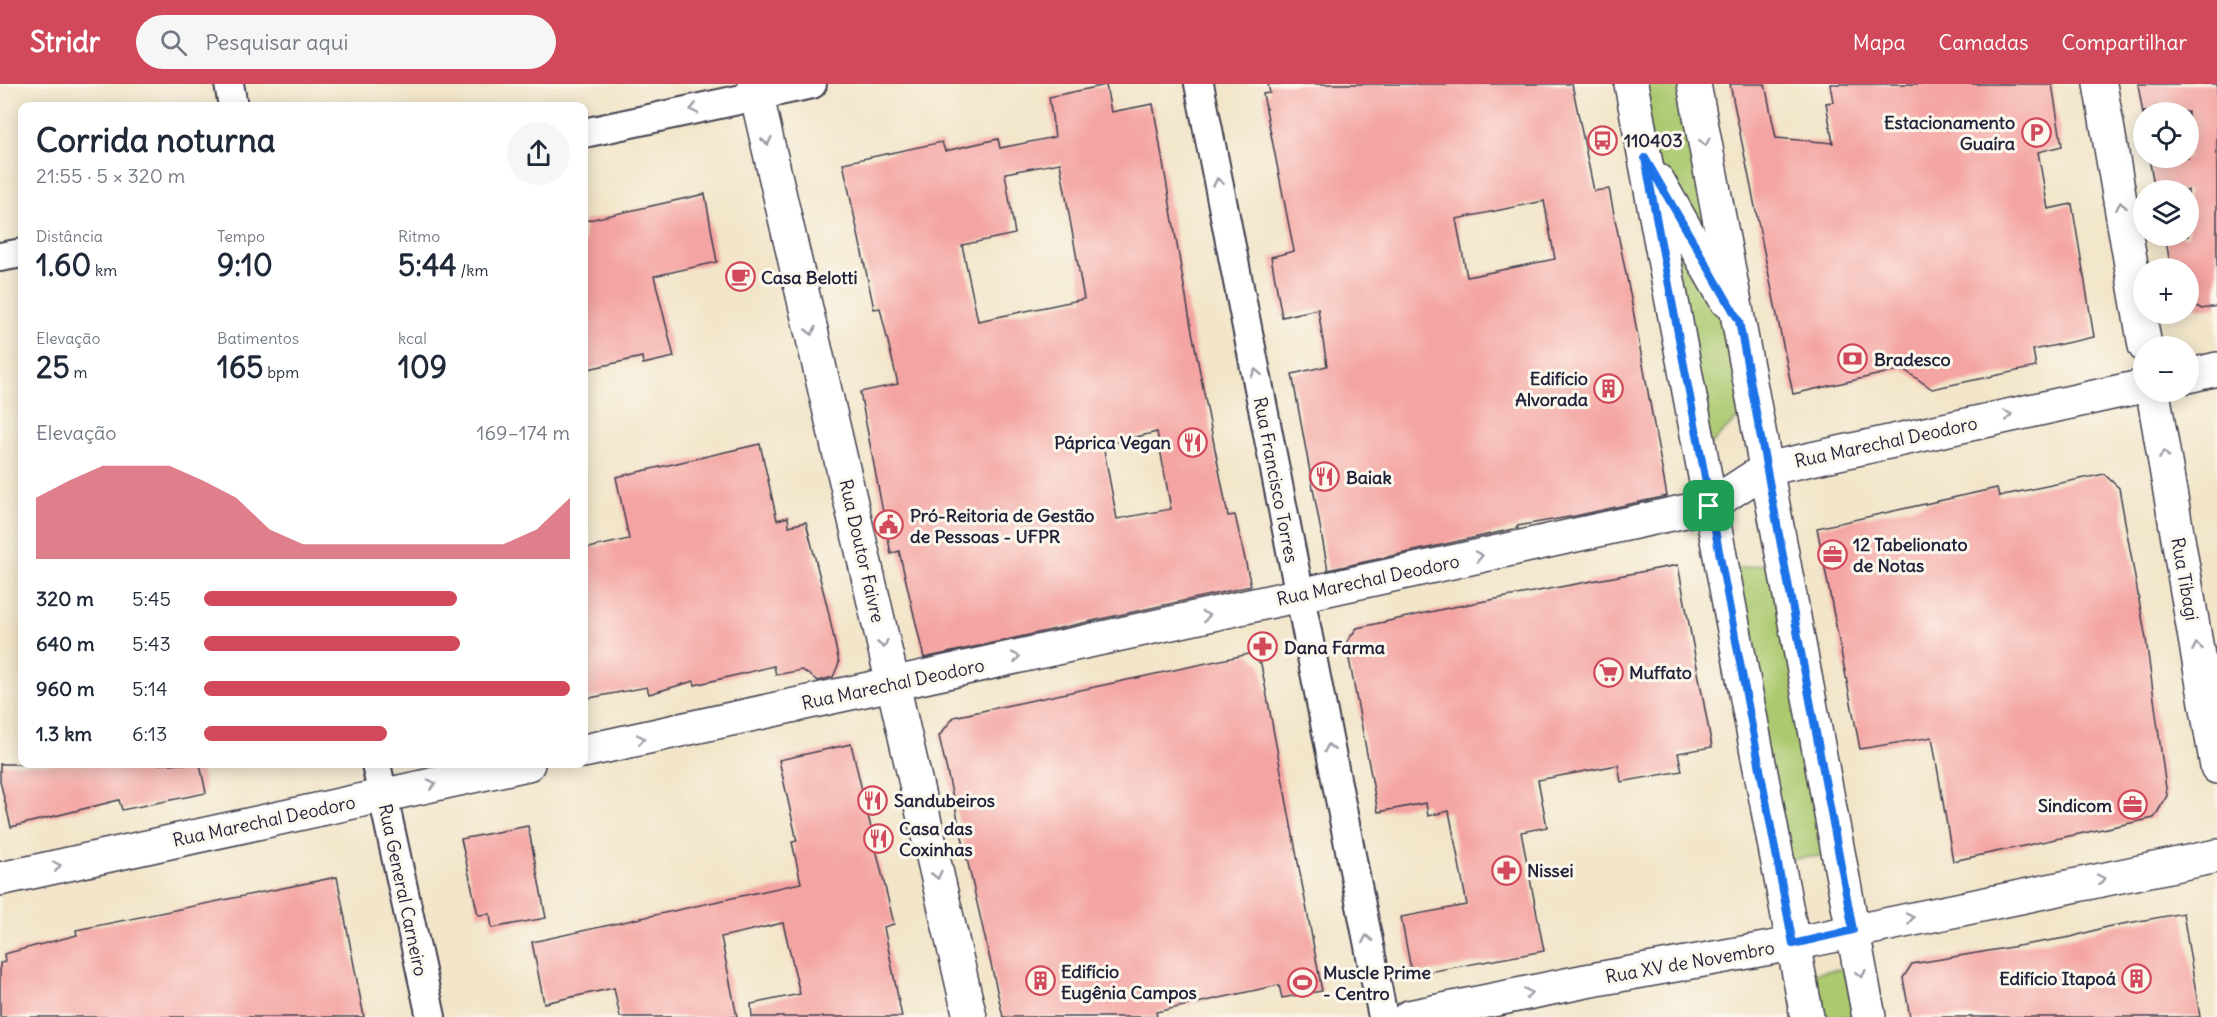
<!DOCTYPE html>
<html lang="pt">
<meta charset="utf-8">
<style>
:root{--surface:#fff;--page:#f6f6f7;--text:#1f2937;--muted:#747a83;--accent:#d1495b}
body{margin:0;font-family:Delius,sans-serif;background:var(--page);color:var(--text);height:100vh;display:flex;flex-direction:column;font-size:22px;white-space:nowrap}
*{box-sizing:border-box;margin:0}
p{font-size:20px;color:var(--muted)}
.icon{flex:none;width:33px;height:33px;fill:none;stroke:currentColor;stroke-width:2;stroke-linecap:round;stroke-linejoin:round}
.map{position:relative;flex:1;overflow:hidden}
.drawer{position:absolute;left:18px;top:18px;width:570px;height:666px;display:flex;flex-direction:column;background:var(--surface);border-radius:12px;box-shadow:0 3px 15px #0003}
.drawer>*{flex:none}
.buttons{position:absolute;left:2133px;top:18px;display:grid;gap:12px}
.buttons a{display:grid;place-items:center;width:66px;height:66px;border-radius:50%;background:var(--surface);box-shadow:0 3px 15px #0003;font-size:30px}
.pin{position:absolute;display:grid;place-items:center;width:51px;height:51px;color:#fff;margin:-26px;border-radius:12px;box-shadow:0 3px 9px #0006}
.round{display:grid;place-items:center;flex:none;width:63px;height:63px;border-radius:32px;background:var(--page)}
.headline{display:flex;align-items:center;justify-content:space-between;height:102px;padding:0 18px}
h1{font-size:33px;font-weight:700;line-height:45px}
.figures{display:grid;grid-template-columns:repeat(3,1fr);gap:9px;height:102px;padding:6px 18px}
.figures div{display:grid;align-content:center}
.figures b{font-size:30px;font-weight:700}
.figures small{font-size:16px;font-weight:400}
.figures p{font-size:16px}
.chart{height:168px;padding:12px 18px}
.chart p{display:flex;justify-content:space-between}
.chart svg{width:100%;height:108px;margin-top:6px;fill:var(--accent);opacity:.7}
ul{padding:0 18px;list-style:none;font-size:20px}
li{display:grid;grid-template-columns:96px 72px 1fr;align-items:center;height:45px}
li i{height:15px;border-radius:8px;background:var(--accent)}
header{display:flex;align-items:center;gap:36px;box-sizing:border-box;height:84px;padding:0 30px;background:var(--accent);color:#fff}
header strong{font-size:28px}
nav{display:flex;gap:33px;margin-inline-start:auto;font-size:21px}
.search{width:420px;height:54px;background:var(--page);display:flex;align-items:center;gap:15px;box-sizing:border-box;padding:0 21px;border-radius:33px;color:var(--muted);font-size:22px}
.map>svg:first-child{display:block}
.green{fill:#acc970;stroke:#677656;stroke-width:1.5}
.building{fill:#f4a4a2;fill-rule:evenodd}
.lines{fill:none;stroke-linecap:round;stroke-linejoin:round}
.minor-casing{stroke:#413f50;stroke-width:32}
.tertiary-casing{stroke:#413f50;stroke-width:36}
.secondary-casing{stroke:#413f50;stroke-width:36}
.minor{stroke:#fff;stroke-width:28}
.tertiary{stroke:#fff;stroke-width:33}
.secondary{stroke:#fff;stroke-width:33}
.oneway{stroke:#9c9ca7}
.route-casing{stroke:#fff;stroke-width:12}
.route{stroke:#1a73e8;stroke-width:8}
.labels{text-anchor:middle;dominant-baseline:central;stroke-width:6;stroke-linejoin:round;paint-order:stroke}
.poi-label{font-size:18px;font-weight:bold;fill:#22223b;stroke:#fbf7ec;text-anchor:start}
.street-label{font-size:18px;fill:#22223b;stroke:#fbf7ec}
</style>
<header>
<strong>Stridr</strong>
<div class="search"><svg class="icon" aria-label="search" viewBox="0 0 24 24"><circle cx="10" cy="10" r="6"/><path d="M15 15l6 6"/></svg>Pesquisar aqui</div>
<nav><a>Mapa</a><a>Camadas</a><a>Compartilhar</a></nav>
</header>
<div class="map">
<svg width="2217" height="933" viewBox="0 0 2217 933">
<rect width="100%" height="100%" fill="#fbf7ec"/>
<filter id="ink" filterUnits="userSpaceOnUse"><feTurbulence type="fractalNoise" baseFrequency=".0167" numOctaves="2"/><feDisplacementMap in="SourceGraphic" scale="12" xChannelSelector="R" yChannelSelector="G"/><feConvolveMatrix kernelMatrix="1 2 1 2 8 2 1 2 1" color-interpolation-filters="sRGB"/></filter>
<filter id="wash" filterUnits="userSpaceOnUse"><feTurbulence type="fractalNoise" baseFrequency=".008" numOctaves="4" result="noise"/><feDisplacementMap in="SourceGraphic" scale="24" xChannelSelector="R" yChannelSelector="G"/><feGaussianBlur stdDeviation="1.35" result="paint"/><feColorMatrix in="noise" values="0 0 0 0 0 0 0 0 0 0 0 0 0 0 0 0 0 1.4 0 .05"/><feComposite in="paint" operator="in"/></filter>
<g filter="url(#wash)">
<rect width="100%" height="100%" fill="#f2e5c9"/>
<!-- green -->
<g class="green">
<path d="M1641,0H1689L1723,197L1653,70Z"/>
<path d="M1663,121L1730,239L1746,326L1709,362Z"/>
<path d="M1777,478L1825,771L1776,778L1728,486Z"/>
<path d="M1848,883L1856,933H1801L1793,893Z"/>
</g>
<g id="blocks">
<!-- building -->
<g class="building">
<path d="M1268,0H1572L1594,107L1609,105L1631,215L1667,412L1575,432L1517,442L1518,444L1328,486L1292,290L1327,282L1318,225L1282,233L1271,173L1294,167L1263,10L1270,9ZM1544,117L1555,175L1467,193L1456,135Z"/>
<path d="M1730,0H1765L1776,54L1833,59L1826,19L1833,18L1830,0H2052L2062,62L2038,68L2048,125L2072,120L2094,253L2033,266L2036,283L1932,305L1903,285L1793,310Z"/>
<path d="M2138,0H2217V222L2202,225L2188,218V184H2171L2165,152H2188V106H2155L2149,74H2188V28H2144V36Z"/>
<path d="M1106,1L1111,28L1153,20L1190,237L1228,432L1235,431L1251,502L924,574L899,467L891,470L860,308L898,300L880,224L874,225L843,79L942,58L945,67L998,55L1000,64L1055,53L1049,13ZM1060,79L1084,215L978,237L962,161L1015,150L1005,89ZM1157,348L1171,425L1117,435L1103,361Z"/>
<path d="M705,110L717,178L654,192L674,273L643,280L642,273L584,286V137Z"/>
<path d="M760,360L777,436L788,433L789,442L806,438L828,526L839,579L833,593L818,597L802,586L776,591L774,582L695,601L694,597L649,610L647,603L584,615V465L629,455L616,393Z"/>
<path d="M2104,390L2119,404L2146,555L2167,712L2154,734L1953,777L1932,653L1860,665L1817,444L1997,404L1999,412Z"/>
<path d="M1678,481L1712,663L1678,669L1682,687L1621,698L1618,681L1538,696L1547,743L1521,748L1544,867L1412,891L1401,833L1467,821L1449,727L1428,732L1426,719L1378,728L1346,559L1357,544L1448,524Z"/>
<path d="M1249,570L1261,580L1322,907L1282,914L1279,901L1156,928L1157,933H1003L939,652L954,633Z"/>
<path d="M851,660L894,840L884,843L902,933H752L751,920L800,910L783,839L721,853L737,933H620L614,904L544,919L532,858L801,799L792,758L797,757L779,676Z"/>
<path d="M0,680H200L206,709L122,726L119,716L11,743L0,697Z"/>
<path d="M528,742L546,834L492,844L490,830L478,831L461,755Z"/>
<path d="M337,793L364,933H0V879L5,878L4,870L77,851L76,846Z"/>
<path d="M2183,829L2200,933H1910L1903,894L1912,880L2071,853L2106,843Z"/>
</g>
</g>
</g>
<g filter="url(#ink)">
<use href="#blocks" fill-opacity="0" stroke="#413f50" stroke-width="1.5"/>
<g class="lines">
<defs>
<g id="minor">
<path d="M229,0L233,22"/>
<path d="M1199,0L1383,933"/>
<path d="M584,49L812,0"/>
<path d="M0,173L22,169"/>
<path d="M376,680L431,933"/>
</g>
<g id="tertiary">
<path d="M754,0L970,933"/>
<path d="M584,667L1709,422"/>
<path d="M0,795L528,680"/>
</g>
<g id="secondary">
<path d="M1631,0L1807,933"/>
<path d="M1694,0L1869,933"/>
<path d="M2100,0L2145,262"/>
<path d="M1658,97L1726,216"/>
<path d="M2188,292L2217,285"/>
<path d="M2153,308L2217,683"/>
<path d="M1709,422L1766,385L2144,302"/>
<path d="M1409,933L1586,897L1793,860L2217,772"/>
</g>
</defs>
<!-- minor casing -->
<use href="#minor" class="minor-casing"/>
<!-- tertiary casing -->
<use href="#tertiary" class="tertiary-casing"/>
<!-- secondary casing -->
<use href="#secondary" class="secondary-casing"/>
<!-- minor -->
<use href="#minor" class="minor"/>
<!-- tertiary -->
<use href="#tertiary" class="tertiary"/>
<!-- secondary -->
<use href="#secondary" class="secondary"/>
</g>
<!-- one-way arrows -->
<defs><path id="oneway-chevron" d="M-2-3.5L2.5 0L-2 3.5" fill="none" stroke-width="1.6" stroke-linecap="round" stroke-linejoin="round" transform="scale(1.5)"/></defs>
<g class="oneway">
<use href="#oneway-chevron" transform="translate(694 25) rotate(168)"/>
<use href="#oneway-chevron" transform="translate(767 57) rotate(77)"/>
<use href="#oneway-chevron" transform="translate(1705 58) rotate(79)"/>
<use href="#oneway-chevron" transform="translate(1218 98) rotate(-101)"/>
<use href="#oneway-chevron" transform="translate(2121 122) rotate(-100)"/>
<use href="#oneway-chevron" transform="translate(811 247) rotate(77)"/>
<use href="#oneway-chevron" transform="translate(1256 289) rotate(-101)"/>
<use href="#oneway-chevron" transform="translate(2008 331) rotate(-12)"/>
<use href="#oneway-chevron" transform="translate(2164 371) rotate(-100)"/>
<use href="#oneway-chevron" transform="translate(1479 472) rotate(-12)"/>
<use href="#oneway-chevron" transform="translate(1206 532) rotate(-12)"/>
<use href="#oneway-chevron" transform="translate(883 560) rotate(77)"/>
<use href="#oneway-chevron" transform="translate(2197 563) rotate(-100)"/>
<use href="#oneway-chevron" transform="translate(1016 573) rotate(-12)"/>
<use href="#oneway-chevron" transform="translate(641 655) rotate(-12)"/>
<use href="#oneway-chevron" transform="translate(1329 664) rotate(-101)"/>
<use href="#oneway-chevron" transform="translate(432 700) rotate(-12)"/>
<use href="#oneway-chevron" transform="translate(57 782) rotate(-12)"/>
<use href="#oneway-chevron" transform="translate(937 791) rotate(77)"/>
<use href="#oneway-chevron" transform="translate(2101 795) rotate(-12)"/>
<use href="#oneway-chevron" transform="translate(1910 834) rotate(-12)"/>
<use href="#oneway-chevron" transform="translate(1367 855) rotate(-101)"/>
<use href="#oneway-chevron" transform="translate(1861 890) rotate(79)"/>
<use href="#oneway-chevron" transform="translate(1528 909) rotate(-11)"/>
</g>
</g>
<g class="lines" filter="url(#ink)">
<defs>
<path id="route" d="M1645,74L1739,237L1853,846L1793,860Z"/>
</defs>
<!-- route casing -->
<use href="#route" class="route-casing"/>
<!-- route -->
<use href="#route" class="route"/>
</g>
<!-- icons -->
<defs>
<symbol id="parking-ring" viewBox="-11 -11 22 22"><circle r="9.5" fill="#fbf7ec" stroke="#d1495b" stroke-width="1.5"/><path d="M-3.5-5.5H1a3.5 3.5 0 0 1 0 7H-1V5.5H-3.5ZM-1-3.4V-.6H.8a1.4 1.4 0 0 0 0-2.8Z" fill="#d1495b"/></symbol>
<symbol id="bus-ring" viewBox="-11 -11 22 22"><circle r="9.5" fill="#fbf7ec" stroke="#d1495b" stroke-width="1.5"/><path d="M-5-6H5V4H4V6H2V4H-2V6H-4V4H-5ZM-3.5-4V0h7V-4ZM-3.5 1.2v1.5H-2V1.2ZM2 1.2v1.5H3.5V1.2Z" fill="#d1495b"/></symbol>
<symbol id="cafe-ring" viewBox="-11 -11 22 22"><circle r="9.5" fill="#fbf7ec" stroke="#d1495b" stroke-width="1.5"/><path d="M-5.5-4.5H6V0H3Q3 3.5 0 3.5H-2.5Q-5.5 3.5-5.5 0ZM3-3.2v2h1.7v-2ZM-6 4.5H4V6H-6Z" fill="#d1495b"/></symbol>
<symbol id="bank-ring" viewBox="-11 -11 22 22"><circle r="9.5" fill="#fbf7ec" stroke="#d1495b" stroke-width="1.5"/><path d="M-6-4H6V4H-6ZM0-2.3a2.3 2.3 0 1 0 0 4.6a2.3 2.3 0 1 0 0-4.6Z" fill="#d1495b"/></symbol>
<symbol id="building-ring" viewBox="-11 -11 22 22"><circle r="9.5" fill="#fbf7ec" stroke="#d1495b" stroke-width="1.5"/><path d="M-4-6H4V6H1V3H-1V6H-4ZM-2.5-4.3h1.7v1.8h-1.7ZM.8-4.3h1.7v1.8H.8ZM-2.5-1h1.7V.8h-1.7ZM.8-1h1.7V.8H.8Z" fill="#d1495b"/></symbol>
<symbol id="restaurant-ring" viewBox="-11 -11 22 22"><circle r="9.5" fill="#fbf7ec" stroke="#d1495b" stroke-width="1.5"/><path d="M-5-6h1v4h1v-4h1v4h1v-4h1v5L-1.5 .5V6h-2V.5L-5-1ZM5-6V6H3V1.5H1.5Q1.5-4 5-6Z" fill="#d1495b"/></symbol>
<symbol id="civic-ring" viewBox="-11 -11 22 22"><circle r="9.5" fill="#fbf7ec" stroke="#d1495b" stroke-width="1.5"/><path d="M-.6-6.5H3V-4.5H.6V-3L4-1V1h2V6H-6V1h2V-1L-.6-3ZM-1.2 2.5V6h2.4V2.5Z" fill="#d1495b"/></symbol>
<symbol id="office-ring" viewBox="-11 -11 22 22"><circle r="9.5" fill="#fbf7ec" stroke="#d1495b" stroke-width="1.5"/><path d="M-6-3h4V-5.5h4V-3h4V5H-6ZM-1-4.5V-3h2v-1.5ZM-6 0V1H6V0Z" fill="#d1495b"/></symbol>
<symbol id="pharmacy-ring" viewBox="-11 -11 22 22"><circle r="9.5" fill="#fbf7ec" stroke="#d1495b" stroke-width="1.5"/><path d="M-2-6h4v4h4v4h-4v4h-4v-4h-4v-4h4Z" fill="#d1495b"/></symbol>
<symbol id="supermarket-ring" viewBox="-11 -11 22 22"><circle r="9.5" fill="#fbf7ec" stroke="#d1495b" stroke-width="1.5"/><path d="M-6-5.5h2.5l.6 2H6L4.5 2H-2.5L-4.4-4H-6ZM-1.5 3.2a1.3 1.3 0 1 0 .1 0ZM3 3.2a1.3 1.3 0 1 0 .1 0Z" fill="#d1495b"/></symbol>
<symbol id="stadium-ring" viewBox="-11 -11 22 22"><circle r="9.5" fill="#fbf7ec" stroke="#d1495b" stroke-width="1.5"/><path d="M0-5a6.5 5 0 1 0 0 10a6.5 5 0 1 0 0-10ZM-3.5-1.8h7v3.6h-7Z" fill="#d1495b"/></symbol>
</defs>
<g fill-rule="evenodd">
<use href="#parking-ring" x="2020" y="32" width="33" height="33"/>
<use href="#bus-ring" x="1586" y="40" width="33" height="33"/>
<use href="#cafe-ring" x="724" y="176" width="33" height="33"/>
<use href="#bank-ring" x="1836" y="258" width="33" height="33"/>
<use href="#building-ring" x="1592" y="288" width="33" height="33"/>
<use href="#restaurant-ring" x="1176" y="342" width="33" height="33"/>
<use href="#restaurant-ring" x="1308" y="376" width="33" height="33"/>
<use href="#civic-ring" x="872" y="424" width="33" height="33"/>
<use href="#office-ring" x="1816" y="454" width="33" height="33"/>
<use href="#pharmacy-ring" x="1246" y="546" width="33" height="33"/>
<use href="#supermarket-ring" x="1592" y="572" width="33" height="33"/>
<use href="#restaurant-ring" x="856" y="700" width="33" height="33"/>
<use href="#office-ring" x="2116" y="704" width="33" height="33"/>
<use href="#restaurant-ring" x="862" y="738" width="33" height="33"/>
<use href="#pharmacy-ring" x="1490" y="770" width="33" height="33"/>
<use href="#building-ring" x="2120" y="878" width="33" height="33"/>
<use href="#building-ring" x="1024" y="880" width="33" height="33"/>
<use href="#stadium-ring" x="1286" y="882" width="33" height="33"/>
</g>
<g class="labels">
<!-- poi labels -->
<g class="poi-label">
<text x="2015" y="38" text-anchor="end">Estacionamento<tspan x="2015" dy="21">Guaíra</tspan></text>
<text x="1624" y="56">110403</text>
<text x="761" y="193">Casa Belotti</text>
<text x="1874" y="275">Bradesco</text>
<text x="1588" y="294" text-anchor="end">Edifício<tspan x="1588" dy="21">Alvorada</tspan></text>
<text x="1171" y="358" text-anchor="end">Páprica Vegan</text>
<text x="1346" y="393">Baiak</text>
<text x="910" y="431">Pró-Reitoria de Gestão<tspan x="910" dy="21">de Pessoas - UFPR</tspan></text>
<text x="1853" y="460">12 Tabelionato<tspan x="1853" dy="21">de Notas</tspan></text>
<text x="1284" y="563">Dana Farma</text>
<text x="1629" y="588">Muffato</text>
<text x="894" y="716">Sandubeiros</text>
<text x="2112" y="721" text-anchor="end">Sindicom</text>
<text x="899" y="744">Casa das<tspan x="899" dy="21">Coxinhas</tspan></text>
<text x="1527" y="786">Nissei</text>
<text x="1061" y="887">Edifício<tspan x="1061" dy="21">Eugênia Campos</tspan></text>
<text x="1323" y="888">Muscle Prime<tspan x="1323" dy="21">- Centro</tspan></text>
<text x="2116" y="894" text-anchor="end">Edifício Itapoá</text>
</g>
<!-- street labels -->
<g class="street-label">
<text transform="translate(1886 358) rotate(-12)">Rua Marechal Deodoro</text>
<text transform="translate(1276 396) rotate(79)">Rua Francisco Torres</text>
<text transform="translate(862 467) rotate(77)">Rua Doutor Faivre</text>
<text transform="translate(2185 495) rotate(80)">Rua Tibagi</text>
<text transform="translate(1368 496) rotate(-12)">Rua Marechal Deodoro</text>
<text transform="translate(893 600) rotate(-12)">Rua Marechal Deodoro</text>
<text transform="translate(264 737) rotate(-12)">Rua Marechal Deodoro</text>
<text transform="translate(403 806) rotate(78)">Rua General Carneiro</text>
<text transform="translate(1690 878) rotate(-10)">Rua XV de Novembro</text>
</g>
</g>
</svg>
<div class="buttons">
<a><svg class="icon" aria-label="locate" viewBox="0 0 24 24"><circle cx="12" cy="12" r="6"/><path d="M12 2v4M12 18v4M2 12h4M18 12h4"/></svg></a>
<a><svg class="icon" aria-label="layers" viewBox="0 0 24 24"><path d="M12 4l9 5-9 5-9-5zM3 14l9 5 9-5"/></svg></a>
<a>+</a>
<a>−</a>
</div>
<div class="pin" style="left:1709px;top:422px;background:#1e9e55"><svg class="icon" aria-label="arrive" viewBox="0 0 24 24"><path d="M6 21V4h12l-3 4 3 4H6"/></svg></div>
<section class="drawer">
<div class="headline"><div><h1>Corrida noturna</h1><p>21:55 · 5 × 320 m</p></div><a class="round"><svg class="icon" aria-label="share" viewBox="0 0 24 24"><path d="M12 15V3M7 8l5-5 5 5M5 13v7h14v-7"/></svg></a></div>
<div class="figures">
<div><p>Distância</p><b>1.60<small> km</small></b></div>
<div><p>Tempo</p><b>9:10</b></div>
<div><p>Ritmo</p><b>5:44<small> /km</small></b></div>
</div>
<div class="figures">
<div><p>Elevação</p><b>25<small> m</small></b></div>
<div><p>Batimentos</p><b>165<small> bpm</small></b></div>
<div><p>kcal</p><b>109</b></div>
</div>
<div class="chart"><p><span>Elevação</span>169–174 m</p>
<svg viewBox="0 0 160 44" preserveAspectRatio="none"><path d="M0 44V19L10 12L20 6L30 6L40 6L50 12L60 19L70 32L80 38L90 38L100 38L110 38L120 38L130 38L140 38L150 32L160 19V44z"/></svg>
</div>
<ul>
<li><b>320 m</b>5:45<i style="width:69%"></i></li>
<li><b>640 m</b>5:43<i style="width:70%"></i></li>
<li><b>960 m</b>5:14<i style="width:100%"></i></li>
<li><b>1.3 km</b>6:13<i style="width:50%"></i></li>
</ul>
</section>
</div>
